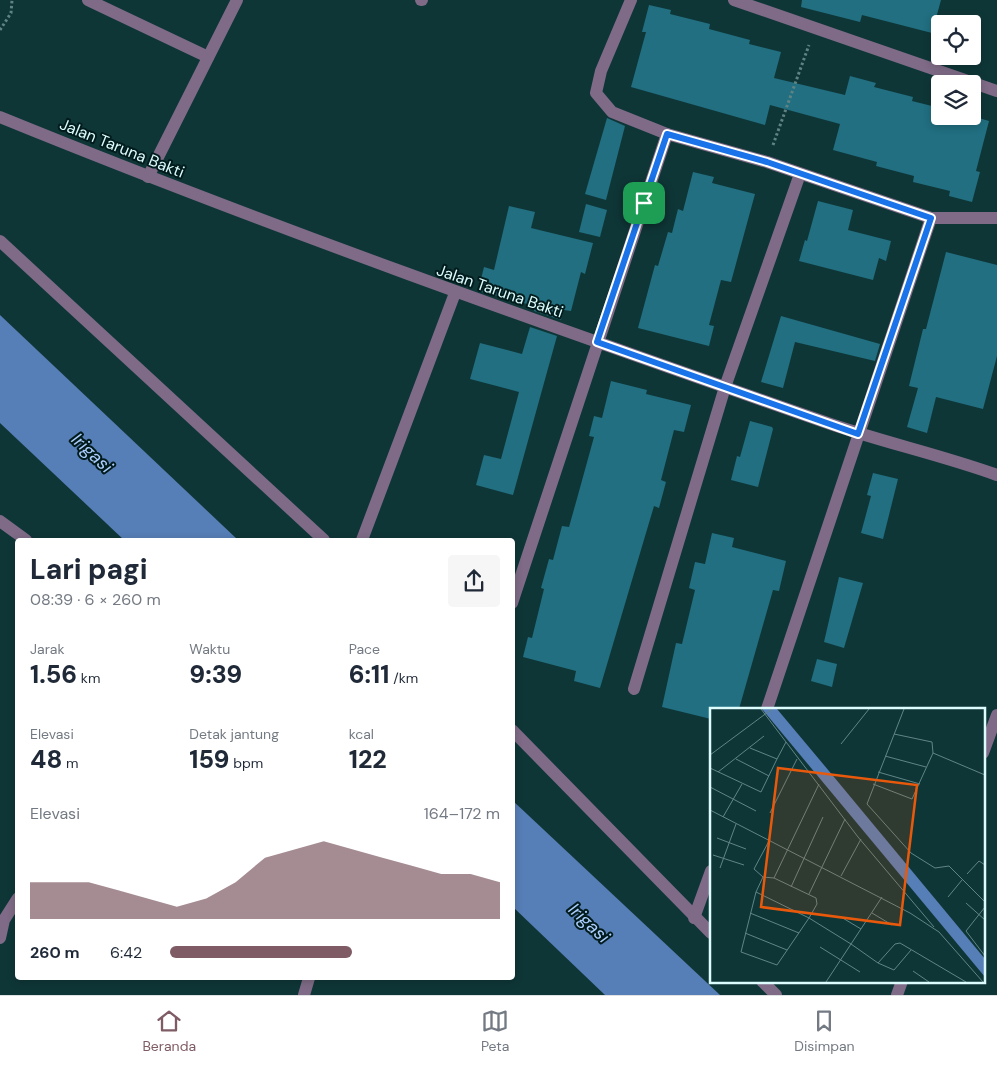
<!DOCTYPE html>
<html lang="id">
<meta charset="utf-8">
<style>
:root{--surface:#fff;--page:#f6f6f7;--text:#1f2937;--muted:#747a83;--line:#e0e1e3;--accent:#7f5c65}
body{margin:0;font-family:"DM Sans",sans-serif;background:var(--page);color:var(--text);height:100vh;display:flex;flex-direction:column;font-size:19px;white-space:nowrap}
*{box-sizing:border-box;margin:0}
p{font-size:16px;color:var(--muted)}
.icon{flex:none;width:28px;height:28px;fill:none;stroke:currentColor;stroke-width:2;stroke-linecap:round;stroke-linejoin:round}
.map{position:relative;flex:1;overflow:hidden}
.panel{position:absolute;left:15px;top:538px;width:500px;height:442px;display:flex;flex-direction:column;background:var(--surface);border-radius:5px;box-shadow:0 2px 8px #0003}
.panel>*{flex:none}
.fabs{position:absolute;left:931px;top:15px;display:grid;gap:10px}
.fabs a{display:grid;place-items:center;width:50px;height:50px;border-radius:5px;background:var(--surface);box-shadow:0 2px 8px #0003;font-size:25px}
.pin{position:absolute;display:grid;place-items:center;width:42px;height:42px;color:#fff;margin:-21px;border-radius:10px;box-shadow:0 2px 8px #0006}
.round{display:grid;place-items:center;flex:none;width:52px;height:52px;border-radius:5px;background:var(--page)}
.summary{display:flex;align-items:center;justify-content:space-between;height:85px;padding:0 15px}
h1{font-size:28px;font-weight:800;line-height:38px}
.figures{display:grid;grid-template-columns:repeat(3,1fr);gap:8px;height:85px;padding:5px 15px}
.figures div{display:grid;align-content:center}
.figures b{font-size:25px;font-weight:800}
.figures small{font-size:14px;font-weight:400}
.figures p{font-size:14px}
.chart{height:140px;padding:10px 15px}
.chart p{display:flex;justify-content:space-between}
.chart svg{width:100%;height:90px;margin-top:5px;fill:var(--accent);opacity:.7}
ul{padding:0 15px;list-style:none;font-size:16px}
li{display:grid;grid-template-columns:80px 60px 1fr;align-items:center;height:38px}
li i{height:12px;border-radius:6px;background:var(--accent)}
.menu{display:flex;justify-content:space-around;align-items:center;height:70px;border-top:1px solid var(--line);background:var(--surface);font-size:14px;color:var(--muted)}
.menu a{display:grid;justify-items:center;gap:2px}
.menu .current{color:var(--accent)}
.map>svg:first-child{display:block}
.water{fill:#577fb7}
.building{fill:#216f81}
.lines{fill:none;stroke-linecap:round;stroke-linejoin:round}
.path{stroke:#608384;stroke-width:3;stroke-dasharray:2.5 2.5;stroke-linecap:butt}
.street{stroke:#7f6b87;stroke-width:12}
.route-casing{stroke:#fff;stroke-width:10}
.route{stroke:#1a73e8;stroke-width:6}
.labels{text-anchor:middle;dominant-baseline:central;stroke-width:4;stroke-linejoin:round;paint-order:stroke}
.street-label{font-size:16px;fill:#ddfcfd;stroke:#021c1d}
.water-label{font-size:18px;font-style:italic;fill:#accefe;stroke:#021c1d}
.inset-road{fill:none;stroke:#618586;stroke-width:1}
.view{fill:#e8590c;fill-opacity:0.15;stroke:#e8590c;stroke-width:2.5}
.inset-edge{fill:none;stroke:#ddfcfd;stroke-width:2.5}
</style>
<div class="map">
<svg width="997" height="995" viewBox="0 0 997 995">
<rect width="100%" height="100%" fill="#0f3637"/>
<!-- water -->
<g class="water">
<path d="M0,315L238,540H124L0,423Z"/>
<path d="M512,800L720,995H605L513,907Z"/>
</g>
<!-- building -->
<g class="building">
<path d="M802,0H941L932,33L862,15L860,22L801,7Z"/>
<path d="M649,5L671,10L670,14L710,24L709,29L750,40L749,44L781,52L774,78L845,95L850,76L876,83L874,87L913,97L912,101L940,108V116H972L989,121L976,171L980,172L972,202L949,196L950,191L913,182L914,176L876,166L877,162L833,150L840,124L770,105L765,125L631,87L646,32H642Z"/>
<path d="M607,118L625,126L606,200L585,194Z"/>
<path d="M693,172L714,177L712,183L755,194L731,282L721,280L709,325L714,326L709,346L638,328L655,265L658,266L668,232L672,233L678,209L683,211Z"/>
<path d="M818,201L853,210L848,230L891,241L886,261L879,258L873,280L799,261L805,240L807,241Z"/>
<path d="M586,204L607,210L600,237L579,232Z"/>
<path d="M509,206L535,212L531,228L593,243L585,274L581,272L571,311L564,310L561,320L534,311L535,306L478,291L484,267L494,270Z"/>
<path d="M946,252L997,265V356L983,409L936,397L927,433L907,427L918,388L909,386L923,329H926Z"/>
<path d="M781,316L880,344L875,361L795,342L783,388L761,382Z"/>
<path d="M530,327L557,336L513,495L476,485L484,455L501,459L519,392L470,379L480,343L522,354Z"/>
<path d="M611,381L647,390L646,394L691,405L684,432L674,430L661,480L666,482L659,508L654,506L600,688L574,681L576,671L523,657L528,637L532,638L544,589L541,588L549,559L553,560L562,526L569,527L578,495L594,437L589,436L594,416L602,418Z"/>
<path d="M750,421L772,427L773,429L758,487L731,480L737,456L740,457Z"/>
<path d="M873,473L898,479L883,539L861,533L871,496L867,495Z"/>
<path d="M712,533L734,538L732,547L786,561L779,591L773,590L739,709H711V719L662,707L676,643L682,644L695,590L689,588L695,562L705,564Z"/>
<path d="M839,577L863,583L844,648L824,642Z"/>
<path d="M817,659L837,664L832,687L811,681Z"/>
</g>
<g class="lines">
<!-- path -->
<g class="path">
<path d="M0,30L11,13L12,0"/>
<path d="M773,145L809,45"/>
</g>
<!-- street -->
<g class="street">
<path d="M88,0L208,57"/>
<path d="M421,0H422"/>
<path d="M631,0L601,71L596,93L612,112L667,134L767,162L931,218H997"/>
<path d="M734,0L997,91"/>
<path d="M0,117C270,227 544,324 819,420C877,441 939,454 997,475"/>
<path d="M148,177L237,0"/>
<path d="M0,241L324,540"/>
<path d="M0,521L26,540"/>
<path d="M362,540L455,293"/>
<path d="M512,603L667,134"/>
<path d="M634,689L725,387L800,174"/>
<path d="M767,709L931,218"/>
<path d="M512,730L711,933"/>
<path d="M983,753L997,715"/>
<path d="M694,918L711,871"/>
<path d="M0,938L4,920L18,898"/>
<path d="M762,981L776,995"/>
<path d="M304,995L309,978"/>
<path d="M897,995L902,981"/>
</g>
</g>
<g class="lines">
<defs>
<path id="route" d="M667,134L767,162L931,218L858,434L597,342Z"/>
</defs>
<!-- route casing -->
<use href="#route" class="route-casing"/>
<!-- route -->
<use href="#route" class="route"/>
</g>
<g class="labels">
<!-- street labels -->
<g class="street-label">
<text transform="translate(122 148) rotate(22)">Jalan Taruna Bakti</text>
<text transform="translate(500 291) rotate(19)">Jalan Taruna Bakti</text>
</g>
<!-- water labels -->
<g class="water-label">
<text transform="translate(92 453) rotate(43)">Irigasi</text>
<text transform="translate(589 923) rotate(43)">Irigasi</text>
</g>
</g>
<!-- overview -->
<g transform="translate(710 708)">
<rect width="275" height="275" fill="#0f3637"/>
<path d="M52,1H67L124,69L275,251V269Z" fill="#577fb7"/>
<path class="inset-road" d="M51,1L148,129L224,219M194,1L157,96L201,145L225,160L239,158L275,194M184,26L222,34L223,45L275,67M131,36L159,1M0,47L62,1M175,48L216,59M26,51L59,68M67,51L76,34M0,60L51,84L67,51L40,40M8,64L54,28M168,64L210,76M163,76L202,91L223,45M0,79L46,103M0,102L200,205L229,224L273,274M60,105L87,51M13,109L32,76M7,130L36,141M59,133L44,161L53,169L64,170L106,190L107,196L99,210L141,236L172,189M3,147L34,157M10,160L26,116M257,166L269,153L275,157M131,168L151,131M64,170L109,76M81,179L113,109M46,184L31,244L67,257L99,210L46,184L53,169M99,186L135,111M238,189L252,172M256,195L275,212M275,199L256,223L275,248M40,205L89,225M162,205L182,217M131,209L151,221M35,225L77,242M110,239L150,264M201,242L184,262L168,255L185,236L190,235L256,274M203,263L219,274M116,274L141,236L168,255"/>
<path class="view" d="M68,60L207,77L190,217L51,199Z"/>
<rect width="275" height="275" class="inset-edge"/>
</g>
</svg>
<div class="fabs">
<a><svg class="icon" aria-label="locate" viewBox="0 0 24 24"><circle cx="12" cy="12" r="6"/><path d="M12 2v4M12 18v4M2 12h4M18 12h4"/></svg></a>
<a><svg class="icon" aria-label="layers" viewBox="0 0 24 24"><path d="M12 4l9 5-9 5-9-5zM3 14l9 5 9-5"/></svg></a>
</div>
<div class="pin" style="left:644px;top:203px;background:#1e9e55"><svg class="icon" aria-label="arrive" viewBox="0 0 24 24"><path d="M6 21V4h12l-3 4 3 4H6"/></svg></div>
<section class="panel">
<div class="summary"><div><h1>Lari pagi</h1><p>08:39 · 6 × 260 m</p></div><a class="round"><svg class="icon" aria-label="share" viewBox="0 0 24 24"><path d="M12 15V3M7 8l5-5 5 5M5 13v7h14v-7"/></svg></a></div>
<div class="figures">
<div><p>Jarak</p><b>1.56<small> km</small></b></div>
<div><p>Waktu</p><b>9:39</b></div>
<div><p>Pace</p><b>6:11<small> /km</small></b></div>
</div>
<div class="figures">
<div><p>Elevasi</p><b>48<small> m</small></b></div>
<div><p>Detak jantung</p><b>159<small> bpm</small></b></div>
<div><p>kcal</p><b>122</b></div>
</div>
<div class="chart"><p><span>Elevasi</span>164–172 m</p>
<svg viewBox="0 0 160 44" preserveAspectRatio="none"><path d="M0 44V26L10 26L20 26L30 30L40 34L50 38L60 34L70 26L80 14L90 10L100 6L110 10L120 14L130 18L140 22L150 22L160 26V44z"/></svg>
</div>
<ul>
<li><b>260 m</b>6:42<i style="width:55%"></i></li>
</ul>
</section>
</div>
<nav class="menu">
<a class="current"><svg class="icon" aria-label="home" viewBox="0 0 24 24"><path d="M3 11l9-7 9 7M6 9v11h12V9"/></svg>Beranda</a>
<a><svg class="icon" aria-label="map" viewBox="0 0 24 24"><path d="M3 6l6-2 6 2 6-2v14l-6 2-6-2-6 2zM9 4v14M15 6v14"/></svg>Peta</a>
<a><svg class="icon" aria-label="saved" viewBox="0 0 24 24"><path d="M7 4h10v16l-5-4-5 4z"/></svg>Disimpan</a>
</nav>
